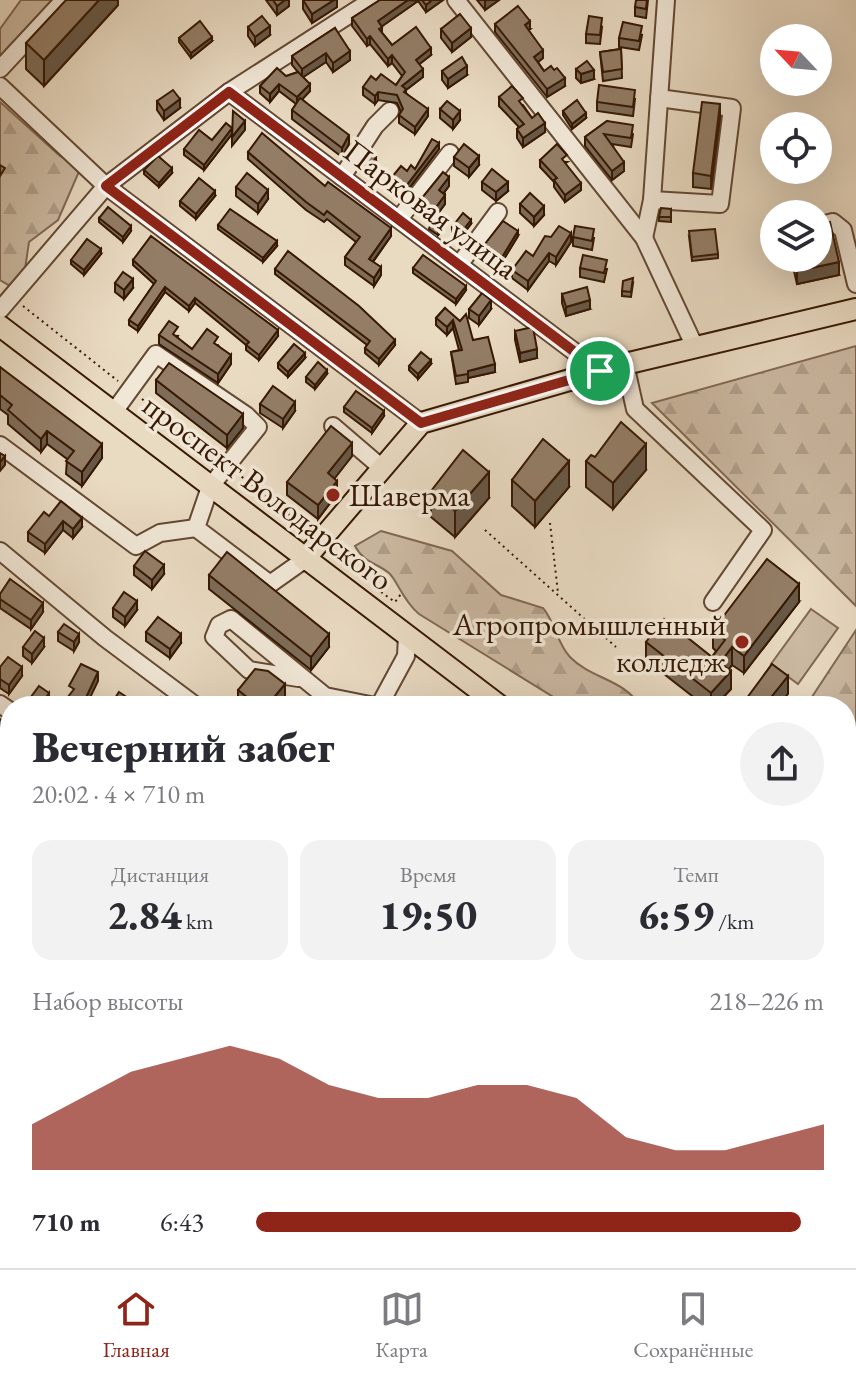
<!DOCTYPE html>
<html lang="ru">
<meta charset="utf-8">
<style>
:root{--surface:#fff;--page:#f2f2f3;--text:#2b2b33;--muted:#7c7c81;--line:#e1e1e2;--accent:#8f2418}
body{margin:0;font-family:"EB Garamond",serif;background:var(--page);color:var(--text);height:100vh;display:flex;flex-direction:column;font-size:30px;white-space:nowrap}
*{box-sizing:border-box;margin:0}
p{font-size:26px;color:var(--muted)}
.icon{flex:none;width:44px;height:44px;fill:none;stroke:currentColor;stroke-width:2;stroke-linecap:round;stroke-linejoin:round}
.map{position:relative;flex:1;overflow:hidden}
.drawer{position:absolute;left:0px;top:696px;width:856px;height:572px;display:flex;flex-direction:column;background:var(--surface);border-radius:32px 32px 0 0;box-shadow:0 8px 32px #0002}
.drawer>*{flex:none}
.needle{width:52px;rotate:296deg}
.buttons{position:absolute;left:760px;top:24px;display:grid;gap:16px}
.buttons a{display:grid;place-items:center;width:72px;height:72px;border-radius:50%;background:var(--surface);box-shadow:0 8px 32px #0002;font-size:40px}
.pin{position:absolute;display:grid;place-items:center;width:68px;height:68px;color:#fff;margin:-34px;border:4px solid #fff;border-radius:50%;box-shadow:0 2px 8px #0007}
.round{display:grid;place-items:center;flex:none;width:84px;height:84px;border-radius:42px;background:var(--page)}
.summary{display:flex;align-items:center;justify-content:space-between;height:136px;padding:0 32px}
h1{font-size:44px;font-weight:800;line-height:60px}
.figures{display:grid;grid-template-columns:repeat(3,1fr);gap:12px;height:136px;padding:8px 32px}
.figures div{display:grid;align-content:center;border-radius:20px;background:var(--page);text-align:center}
.figures b{font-size:40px;font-weight:800}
.figures small{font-size:22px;font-weight:400}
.figures p{font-size:22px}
.chart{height:224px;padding:16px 32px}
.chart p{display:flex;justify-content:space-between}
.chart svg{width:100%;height:144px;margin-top:8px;fill:var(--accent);opacity:.7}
ul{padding:0 32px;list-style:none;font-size:26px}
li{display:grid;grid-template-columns:128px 96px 1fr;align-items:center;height:60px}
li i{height:20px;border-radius:10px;background:var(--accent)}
.tabs{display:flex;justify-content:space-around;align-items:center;height:112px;border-top:2px solid var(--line);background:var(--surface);font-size:22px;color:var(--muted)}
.tabs a{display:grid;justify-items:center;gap:4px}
.tabs .active{color:var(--accent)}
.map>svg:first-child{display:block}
.green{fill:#cbb9a2;stroke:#806852;stroke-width:2}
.forest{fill:url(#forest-firs);stroke:#806852;stroke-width:2}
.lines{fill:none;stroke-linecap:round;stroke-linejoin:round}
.minor-casing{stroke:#634833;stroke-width:20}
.major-casing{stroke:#361803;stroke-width:24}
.path{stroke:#361803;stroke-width:2;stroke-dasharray:2 4;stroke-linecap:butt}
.minor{stroke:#f1e7d7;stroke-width:16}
.major{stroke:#e9dac2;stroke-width:20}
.wall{fill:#7e6c58;stroke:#361803;stroke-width:2}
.shaded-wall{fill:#675847;stroke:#361803;stroke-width:2}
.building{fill:#937d66;stroke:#361803;stroke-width:2}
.route-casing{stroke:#fff;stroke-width:16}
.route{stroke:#8f2418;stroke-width:10}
.poi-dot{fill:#8f2418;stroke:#f1e7d7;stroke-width:3}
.labels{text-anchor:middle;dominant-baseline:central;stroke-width:7;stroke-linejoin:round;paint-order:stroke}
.street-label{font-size:32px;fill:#361803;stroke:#f1e7d7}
.poi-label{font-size:32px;fill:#361803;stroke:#f1e7d7;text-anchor:start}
</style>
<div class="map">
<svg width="856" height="1268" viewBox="0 0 856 1268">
<defs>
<pattern id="forest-firs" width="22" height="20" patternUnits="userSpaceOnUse" patternTransform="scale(2)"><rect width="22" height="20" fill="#cbb9a2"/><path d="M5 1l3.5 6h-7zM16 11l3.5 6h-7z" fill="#af9e8a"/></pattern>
</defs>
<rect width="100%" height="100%" fill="#e9dac2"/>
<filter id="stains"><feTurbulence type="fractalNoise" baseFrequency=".0025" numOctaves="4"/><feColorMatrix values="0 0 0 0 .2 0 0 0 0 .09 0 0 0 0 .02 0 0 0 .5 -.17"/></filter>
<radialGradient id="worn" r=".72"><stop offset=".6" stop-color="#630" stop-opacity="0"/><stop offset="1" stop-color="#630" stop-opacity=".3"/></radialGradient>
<!-- green -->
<g class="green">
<path d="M21,0H59L0,63V29Z"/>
<path d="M811,609L838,628L798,684L771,664Z"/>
</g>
<!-- forest -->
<g class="forest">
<path d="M0,102L60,156L81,167L58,220L29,242L25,269L10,286L0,280Z"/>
<path d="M856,346V606L652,403Z"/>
<path d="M381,531L452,551L501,595L543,608C555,622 557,643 570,657C591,679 624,679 640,706H568L419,614C403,601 397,580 389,573C375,562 364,563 355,546Z"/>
<path d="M856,630V895L846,897V706H806Z"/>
<path d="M846,1110H856V1268H803L784,1258H846Z"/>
<path d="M10,1131V1258H229V1268H0V1132Z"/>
<path d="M500,1258H736L726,1268H482Z"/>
</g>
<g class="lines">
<defs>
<g id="minor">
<path d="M456,0L644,238L695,347"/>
<path d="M0,69L64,0"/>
<path d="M0,86L106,186L421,423"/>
<path d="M229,92L600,371"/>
<path d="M342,177L375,126L390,111"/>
<path d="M652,200L720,204L732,108L659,98"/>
<path d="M399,219L450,153"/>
<path d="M818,226L833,222L843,230L856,284"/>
<path d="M644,238L652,200L666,0"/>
<path d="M459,265L498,212"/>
<path d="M0,310L106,186L229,92L372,0"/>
<path d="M625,364L635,409L763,530L713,602"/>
<path d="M113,413L156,354L246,415L258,427L210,487L196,528L270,584L304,560"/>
<path d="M333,426L382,468"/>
<path d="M0,445L136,546L160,533L196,528"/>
<path d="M0,551L105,638L196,706"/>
<path d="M298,678L249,670L214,637L219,625L231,619L325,696L375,706"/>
<path d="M0,704L10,711"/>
<path d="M379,706L406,656L407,635"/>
<path d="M0,865L10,873"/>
<path d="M0,1045L10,1038"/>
<path d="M310,1268L317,1258"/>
</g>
<g id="major">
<path d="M0,326L500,706"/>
<path d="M304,560L421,423L625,364L856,309"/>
<path d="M846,967L856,974"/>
</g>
</defs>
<!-- minor casing -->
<use href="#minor" class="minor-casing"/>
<!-- major casing -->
<use href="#major" class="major-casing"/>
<!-- path -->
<g class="path">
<path d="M23,306L118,381"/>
<path d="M142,399L216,457"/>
<path d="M237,473L307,529"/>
<path d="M550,523L558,593"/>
<path d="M485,530L616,647"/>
<path d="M381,592L395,602L401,594"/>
</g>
<!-- minor -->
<use href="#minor" class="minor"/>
<!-- major -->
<use href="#major" class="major"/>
</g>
<!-- wall -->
<g class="wall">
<path d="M118,0V5L44,86L26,69V43Z"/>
<path d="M266,0H289V6L277,15Z"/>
<path d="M303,0H337V7L312,23L303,9Z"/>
<path d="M380,0H443L426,12L418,1L382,26V33L392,45L431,55L419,64L423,77L406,90V93L428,116L415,134L399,123V115L401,112L397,103L378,100L375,104L363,95V87L376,80L396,85L402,76L392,63L388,66L370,44L367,46L352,26V18Z"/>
<path d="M477,0H499L485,10Z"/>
<path d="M648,0L646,18L635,16V7Z"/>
<path d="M495,24L530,29L528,30L543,58L538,62L544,71L565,86L547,97L495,32Z"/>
<path d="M248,27L270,35L255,46L248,36Z"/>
<path d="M602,27L600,44L586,43V34Z"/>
<path d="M335,28L350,60L333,72L326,62L303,77L310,91L302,99L349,144L342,157L292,119V110L296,104L279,91L270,102L260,93V86L298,72L292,65V56Z"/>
<path d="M441,29L471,37L452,52L441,38Z"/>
<path d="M642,35L639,50L619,47V38Z"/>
<path d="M179,38L212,41L191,58L179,42Z"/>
<path d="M621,49L622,78L603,81L600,52Z"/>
<path d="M576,69L594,79L581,83L576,78Z"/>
<path d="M442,71L467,75L448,88L442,80Z"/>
<path d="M499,97L523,105L532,118L545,132L523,147L517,138V129L519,127L499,106Z"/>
<path d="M635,99L633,116L597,111V102Z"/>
<path d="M157,101L180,108L164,120L157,110Z"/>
<path d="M440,109L460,120L453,129L440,118Z"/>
<path d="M563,111L586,118L572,129L563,115Z"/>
<path d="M720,117L711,189L693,187V173Z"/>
<path d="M607,121L633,134L631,147L612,144L624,171L612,180L585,146V137Z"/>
<path d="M232,134L204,170L184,155V149Z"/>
<path d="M439,149L400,200L387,189V183L407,171L415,169Z"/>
<path d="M248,152L325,186L391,236L373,262L381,275L374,286L345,265V257L356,242L327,219L324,222L306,210L248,159Z"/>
<path d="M454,157L479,165L469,177L454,166Z"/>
<path d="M540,160L567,162L565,163L581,190L565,202L554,187V182L540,167Z"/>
<path d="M376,162L370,173L361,168V164Z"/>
<path d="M144,170L172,173L159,187L144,174Z"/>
<path d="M482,182L508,191L496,201L482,190Z"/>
<path d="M449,186L443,194L445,204L431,223L445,227L438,235L429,229L431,223L417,213V204Z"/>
<path d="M236,187L268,199L258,213L236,196Z"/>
<path d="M215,196L196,219L180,206V201Z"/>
<path d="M520,204L544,215L534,226L520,213Z"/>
<path d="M671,209V222L659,221V217Z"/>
<path d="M99,218L131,231L123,242L99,222Z"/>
<path d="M471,224L460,238L452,232V227Z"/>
<path d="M218,225L277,246L263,262L218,229Z"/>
<path d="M518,236L496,272L477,258V254Z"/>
<path d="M689,236L718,254V258L692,261Z"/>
<path d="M573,237L594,238L592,250L573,246Z"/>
<path d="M571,242L556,265L549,261L528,290L512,278V270L533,256Z"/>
<path d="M101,254L84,275L71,264V260Z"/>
<path d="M791,258H818L839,275L797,284Z"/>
<path d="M133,260L278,336L259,360L246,350V345L195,303L189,311L165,292L138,331L129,325V320L154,284L133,265Z"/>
<path d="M413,268L466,290L456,304L413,273Z"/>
<path d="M580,268L607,269L604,282L580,277Z"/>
<path d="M275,269L395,345L379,365L365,353V348L367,345L275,274Z"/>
<path d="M115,283L133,288L124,299L115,292Z"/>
<path d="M633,283L631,297L622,296V291Z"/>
<path d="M562,294L590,309L566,316L562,303Z"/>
<path d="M445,308L473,340L495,372L468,378V382L456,384L451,352L459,350L453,328L447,335L436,325V318Z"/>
<path d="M469,309H491L479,325L469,318Z"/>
<path d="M515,331L537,358L520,362L515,340Z"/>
<path d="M159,335L178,336L177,338L192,349L218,345L231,364L218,383L159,344Z"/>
<path d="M305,358L288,377L278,368V363Z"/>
<path d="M431,364L418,379L409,370V366Z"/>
<path d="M0,367L102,458L82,486L66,474L67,459L47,444L41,452L8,424V415L0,409Z"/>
<path d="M327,374L315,389L306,382V377Z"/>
<path d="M156,380L243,428L227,448L156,393Z"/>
<path d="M260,404L295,411L283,428L260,413Z"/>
<path d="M344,407L384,416L372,433L344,412Z"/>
<path d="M352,456L334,478L337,494L318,519L287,495V482Z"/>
<path d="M595,457L646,470L613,509L586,487V461Z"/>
<path d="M512,480L569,487L535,527L512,506Z"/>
<path d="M431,491L489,498L455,537L431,517Z"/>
<path d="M49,516L82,527L73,538L63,530L45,553L28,541V532Z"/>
<path d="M134,566L164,574L152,589L134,575Z"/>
<path d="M209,575L329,647L311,670L209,589Z"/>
<path d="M0,594L43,612L31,629L0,608Z"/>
<path d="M799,602L744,673L732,665L729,669L731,689L715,706H705L646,660V642L712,657L716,651L713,648V630Z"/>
<path d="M113,608L137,610L125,626L113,617Z"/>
<path d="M58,632L79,642L74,651L58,641Z"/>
<path d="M146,632L181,643L170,658L146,641Z"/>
<path d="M23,647H44L32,663L23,656Z"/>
<path d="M0,667L22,676L9,694L0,688Z"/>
<path d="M238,690L285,697L278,706H241L238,704Z"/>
<path d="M10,995L6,1016L0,1010V1000Z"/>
</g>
<!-- shaded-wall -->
<g class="shaded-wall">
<path d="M99,0H118V5L44,86V60Z"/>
<path d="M285,0H289V6L277,15V6Z"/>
<path d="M334,0H337V7L312,23V14Z"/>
<path d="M408,0L418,1L378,29V21Z"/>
<path d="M432,0H443L426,12V5Z"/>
<path d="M487,0H499L485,10V1Z"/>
<path d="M530,21V29L525,33V25Z"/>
<path d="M270,26V35L255,46V37Z"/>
<path d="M471,28V37L452,52V43Z"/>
<path d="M370,36V44L367,46V39Z"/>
<path d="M212,37V41L191,58V53Z"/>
<path d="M431,48V55L416,67V60Z"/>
<path d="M543,50V58L534,65V57Z"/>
<path d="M350,51V60L333,72V63Z"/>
<path d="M326,53V62L302,78V69Z"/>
<path d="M392,55V63L388,66V59Z"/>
<path d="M467,66V75L448,88V79Z"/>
<path d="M423,69V77L406,90V96L402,86Z"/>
<path d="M594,70V79L581,83V74Z"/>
<path d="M565,78V86L547,97V89Z"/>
<path d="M279,84V91L270,102V94Z"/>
<path d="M310,84V91L297,105V97Z"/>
<path d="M378,92V100L375,104V96Z"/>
<path d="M180,99V108L164,120V111Z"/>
<path d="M720,104V117L711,189V176Z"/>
<path d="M428,109V116L415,134V127Z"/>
<path d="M460,111V120L453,129V120Z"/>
<path d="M586,113V118L572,129V124Z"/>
<path d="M245,121V130L232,146V137Z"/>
<path d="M545,123V132L523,147V138Z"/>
<path d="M232,128V134L204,170V165Z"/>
<path d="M349,135V144L342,157V148Z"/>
<path d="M439,143V149L400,200V194Z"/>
<path d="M479,156V165L469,177V168Z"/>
<path d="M376,157V162L370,173V168Z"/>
<path d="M624,162V171L612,180V171Z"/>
<path d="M172,168V173L159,187V183Z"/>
<path d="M794,170H816V171L794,178Z"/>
<path d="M449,177V186L439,199V190Z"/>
<path d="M508,182V191L496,201V192Z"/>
<path d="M581,183V190L565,202V195Z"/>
<path d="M268,190V199L258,213V204Z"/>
<path d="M215,191V196L196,219V214Z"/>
<path d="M445,195V204L431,223V214Z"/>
<path d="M544,206V215L534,226V217Z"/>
<path d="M471,220V224L460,238V234Z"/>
<path d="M445,223V227L438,235V231Z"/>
<path d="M131,226V231L123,242V237Z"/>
<path d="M391,228V236L369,267V259Z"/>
<path d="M518,231V236L496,272V267Z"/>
<path d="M571,233V242L556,265V257Z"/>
<path d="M277,241V246L263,262V258Z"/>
<path d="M101,249V254L84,275V270Z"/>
<path d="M549,253V261L528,290V281Z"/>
<path d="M839,262V275L797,284V271Z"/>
<path d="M381,267V275L374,286V278Z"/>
<path d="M133,279V288L124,299V290Z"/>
<path d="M466,286V290L456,304V299Z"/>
<path d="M165,287V292L138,331V326Z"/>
<path d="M195,298V303L189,311V306Z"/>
<path d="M491,300V309L479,325V316Z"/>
<path d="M590,300V309L566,316V307Z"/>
<path d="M453,320V328L447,335V327Z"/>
<path d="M278,330V336L259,360V355Z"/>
<path d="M395,340V345L379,365V359Z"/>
<path d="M537,349V358L520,362V353Z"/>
<path d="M305,353V358L288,377V372Z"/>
<path d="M231,355V364L218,383V374Z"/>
<path d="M431,360V364L418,379V374Z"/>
<path d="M495,364V372L468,378V371Z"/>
<path d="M327,370V374L315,389V385Z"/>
<path d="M295,402V411L283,428V419Z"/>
<path d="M384,411V416L372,433V428Z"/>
<path d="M243,414V428L227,448V435Z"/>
<path d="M47,431V444L41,452V439Z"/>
<path d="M352,443V456L328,487V473Z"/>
<path d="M102,444V458L82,486V472Z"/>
<path d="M646,444V470L613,509V483Z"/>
<path d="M5,456V465L0,471V462Z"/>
<path d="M569,461V487L535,527V501Z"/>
<path d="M489,472V498L455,537V511Z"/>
<path d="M337,481V494L318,519V505Z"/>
<path d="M82,518V527L73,538V529Z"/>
<path d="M63,521V530L45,553V544Z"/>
<path d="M164,565V574L152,589V580Z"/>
<path d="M799,584V602L744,673V656Z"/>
<path d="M137,601V610L125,626V617Z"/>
<path d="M43,603V612L31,629V620Z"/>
<path d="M79,634V642L74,651V642Z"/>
<path d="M181,634V643L170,658V649Z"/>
<path d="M329,634V647L311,670V657Z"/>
<path d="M44,638V647L32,663V654Z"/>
<path d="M732,647V665L720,680V663Z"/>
<path d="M22,667V676L9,694V685Z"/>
<path d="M731,671V689L715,706H711V693Z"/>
<path d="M98,672V681L86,706H82Z"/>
<path d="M788,676V694L778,706H764Z"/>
<path d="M285,684V697L278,706H267Z"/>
<path d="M49,693V702L46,706H40Z"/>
<path d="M8,725V734L0,745V736Z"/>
<path d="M10,808V817L0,831V822Z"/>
<path d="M10,917V926L0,940V931Z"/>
<path d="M7,957V966L0,973V964Z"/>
<path d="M353,1258H358L354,1260L349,1268H346Z"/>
</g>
<!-- building -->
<g class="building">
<path d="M66,0H99L44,60L26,43Z"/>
<path d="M273,0H285L277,6Z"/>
<path d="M303,0H334L312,14Z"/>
<path d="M380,0H408L378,21L382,27L379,29L392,45L416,27L431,48L416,60L423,69L402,86L406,89L404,92L428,109L415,127L399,115L403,109L397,95L378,92L375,96L363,87L371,76L376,80L381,74L396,85L405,72L392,55L388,59L370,36L367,39L352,18Z"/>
<path d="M422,0H432L426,5Z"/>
<path d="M636,0H647L646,9L635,7Z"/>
<path d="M518,6L530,21L525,25L543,50L534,57L544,71L551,66L554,70L557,68L565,78L547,89L495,24Z"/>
<path d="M460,14L471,28L452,43L441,29Z"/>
<path d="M262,16L270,26L255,37L248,27Z"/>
<path d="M589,16L602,18L600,35L586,34Z"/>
<path d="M200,21L212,37L191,53L179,38Z"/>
<path d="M623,22L642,26L639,41L619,38Z"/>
<path d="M335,28L350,51L333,63L326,53L302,69L292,56Z"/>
<path d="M621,49L622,69L603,72L600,52Z"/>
<path d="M462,57L467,66L448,79L442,71Z"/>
<path d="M587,61L594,70L581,74L576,69Z"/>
<path d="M277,68L286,76L298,72L310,84L297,97L279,84L270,94L260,86Z"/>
<path d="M599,85L635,90L633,107L597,102Z"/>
<path d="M512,86L523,98L519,101L532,118L538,113L545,123L523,138L517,129L524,124L499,97Z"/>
<path d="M173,90L180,99L164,111L157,101Z"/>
<path d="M300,98L349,135L342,148L292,110Z"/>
<path d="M577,100L586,113L572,124L563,111Z"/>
<path d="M447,101L460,111L453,120L440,109Z"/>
<path d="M702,102L720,104L711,176L693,173Z"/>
<path d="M233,111L245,121L232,137Z"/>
<path d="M803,118L806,126H781Z"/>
<path d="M607,121L633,125L631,138L604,134L624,162L612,171L585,137Z"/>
<path d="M226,123L232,128L204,165L184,149L199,130L212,140Z"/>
<path d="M262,133L325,186L328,182L391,228L369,259L381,267L374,278L345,257L360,237L327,211L324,215L306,202L248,152Z"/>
<path d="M432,139L439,143L400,194L387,183L401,166L407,171L411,165L415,169Z"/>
<path d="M464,144L479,156L469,168L454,157Z"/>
<path d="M557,144L567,155L562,159L581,183L565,195L554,180L557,178L540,160Z"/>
<path d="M368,153L376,157L370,168L361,164Z"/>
<path d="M158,156L172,168L159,183L144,170Z"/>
<path d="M0,165L5,168L0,176Z"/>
<path d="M492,169L508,182L496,192L482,182Z"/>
<path d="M443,172L449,177L439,190L445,195L431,214L417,204Z"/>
<path d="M247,173L268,190L258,204L236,187Z"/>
<path d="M199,178L215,191L196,214L180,201Z"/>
<path d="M530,193L544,206L534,217L520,204Z"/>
<path d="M108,207L131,226L123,237L99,218Z"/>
<path d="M661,208L671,209V217H659Z"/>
<path d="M230,209L277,241L263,258L218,225Z"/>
<path d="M463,213L471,220L460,234L452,227Z"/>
<path d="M437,216L445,223L438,231L429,224Z"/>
<path d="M503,221L518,231L496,267L477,254Z"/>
<path d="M830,222L839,262L797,271L794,258H818V225Z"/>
<path d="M559,226L571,233L556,257L549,253L528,281L512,270L526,251L533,256L545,236L551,237Z"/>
<path d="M575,226L594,229L592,241L573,237Z"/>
<path d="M715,229L718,254L692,257L689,231Z"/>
<path d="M151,236L278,330L259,355L246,345L249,342L195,298L189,306L165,287L138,326L129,320L156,281L133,260Z"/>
<path d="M87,239L101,249L84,270L71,260Z"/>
<path d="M288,251L359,306L395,340L379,359L365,348L370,341L275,269Z"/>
<path d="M423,255L466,286L456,299L413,268Z"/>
<path d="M583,255L607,260L604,273L580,268Z"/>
<path d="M123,272L133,279L124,290L115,283Z"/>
<path d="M633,278L631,292L622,291L623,281Z"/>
<path d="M587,287L590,300L566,307L562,294Z"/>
<path d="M482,293L491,300L479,316L469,309Z"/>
<path d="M445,308L460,321L466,314L473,340L488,337L495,364L468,371V374L456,376L451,352L462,350L453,320L447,327L436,318Z"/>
<path d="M169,321L178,327L173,334L192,349L207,329L218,337L214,343L231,355L218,374L159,335Z"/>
<path d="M533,327L537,349L520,353L515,331Z"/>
<path d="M294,344L305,353L288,372L278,363Z"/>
<path d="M421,352L431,360L418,374L409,366Z"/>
<path d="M318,362L327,370L315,385L306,377Z"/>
<path d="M169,363L243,414L227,435L156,380Z"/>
<path d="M0,367L102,444L82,472L66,461L74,451L47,431L41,439L8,410L12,405L0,395Z"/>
<path d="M273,386L295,402L283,419L260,404Z"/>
<path d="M356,391L384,411L372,428L344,407Z"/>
<path d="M621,422L646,444L613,483L586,461L591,455L595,457Z"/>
<path d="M331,426L352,443L328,473L337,481L318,505L287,482Z"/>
<path d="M543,439L569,461L535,501L512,480Z"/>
<path d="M463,450L489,472L455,511L431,491Z"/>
<path d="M0,453L5,456L0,462Z"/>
<path d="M61,501L82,518L73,529L63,521L45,544L28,532L44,512L49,516Z"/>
<path d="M145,551L164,565L152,580L134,566Z"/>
<path d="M227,552L329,634L311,657L209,575Z"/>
<path d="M767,559L799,584L744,656L732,647L720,663L731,671L711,693L646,642L664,619L712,657L725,640L713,630Z"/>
<path d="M10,579L43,603L31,620L0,599V594Z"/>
<path d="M124,592L137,601L125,617L113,608Z"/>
<path d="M158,617L181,634L170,649L146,632Z"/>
<path d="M64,624L79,634L74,642L58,632Z"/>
<path d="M35,631L44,638L32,654L23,647Z"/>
<path d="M8,657L22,667L9,685L0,679V667Z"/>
<path d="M81,664L98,672L82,706H61L74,689L69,686Z"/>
<path d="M772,664L788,676L764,706H741Z"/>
<path d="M255,669L268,671L285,684L267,706H258L238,690Z"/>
<path d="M39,686L49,693L40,706H35L28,701Z"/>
<path d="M119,692L131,700L127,706H110Z"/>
<path d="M161,697L172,705L171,706H154Z"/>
<path d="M341,701L347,706H335Z"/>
<path d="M0,719L8,725L0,736Z"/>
<path d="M0,794L10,801V808L0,822Z"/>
<path d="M9,875L10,876V917L0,931V878L2,880Z"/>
<path d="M0,950L7,957L0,964Z"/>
<path d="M7,992L10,995V1007L6,1011L0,1005V1000Z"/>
<path d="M324,1258H353L346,1268H319Z"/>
</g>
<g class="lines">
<defs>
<path id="route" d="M229,92L600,371L421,423L106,186Z"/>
</defs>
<!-- route casing -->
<use href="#route" class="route-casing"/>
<!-- route -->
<use href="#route" class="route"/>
</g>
<!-- markers -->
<g class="poi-dot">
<circle cx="333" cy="495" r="8"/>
<circle cx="742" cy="642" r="8"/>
</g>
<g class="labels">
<!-- street labels -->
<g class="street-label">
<text transform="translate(431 209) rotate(37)">Парковая улица</text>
<text transform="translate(268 492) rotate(37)">проспект Володарского</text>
</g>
<!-- poi labels -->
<g class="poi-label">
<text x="349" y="495">Шаверма</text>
<text x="726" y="624" text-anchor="end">Агропромышленный<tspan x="726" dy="37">колледж</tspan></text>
</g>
</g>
<rect width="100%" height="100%" filter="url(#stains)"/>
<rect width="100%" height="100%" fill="url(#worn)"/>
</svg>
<div class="buttons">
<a><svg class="needle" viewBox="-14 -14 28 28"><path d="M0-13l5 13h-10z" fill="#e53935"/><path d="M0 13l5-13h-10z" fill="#7c7c81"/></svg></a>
<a><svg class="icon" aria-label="locate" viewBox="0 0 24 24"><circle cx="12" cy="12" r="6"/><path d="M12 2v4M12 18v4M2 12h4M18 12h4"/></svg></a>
<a><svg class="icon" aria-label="layers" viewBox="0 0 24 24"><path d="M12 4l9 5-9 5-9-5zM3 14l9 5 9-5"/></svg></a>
</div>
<div class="pin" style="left:600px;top:371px;background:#1e9e55"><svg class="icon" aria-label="arrive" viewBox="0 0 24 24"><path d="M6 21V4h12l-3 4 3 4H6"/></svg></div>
<section class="drawer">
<div class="summary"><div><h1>Вечерний забег</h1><p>20:02 · 4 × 710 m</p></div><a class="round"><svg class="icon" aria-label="share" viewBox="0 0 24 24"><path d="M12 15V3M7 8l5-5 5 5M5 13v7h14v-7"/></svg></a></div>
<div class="figures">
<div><p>Дистанция</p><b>2.84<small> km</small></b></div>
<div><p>Время</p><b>19:50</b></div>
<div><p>Темп</p><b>6:59<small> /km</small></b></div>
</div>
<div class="chart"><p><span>Набор высоты</span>218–226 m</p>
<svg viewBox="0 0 160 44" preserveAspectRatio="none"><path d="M0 44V30L10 22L20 14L30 10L40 6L50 10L60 18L70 22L80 22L90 18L100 18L110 22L120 34L130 38L140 38L150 34L160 30V44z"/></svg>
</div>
<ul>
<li><b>710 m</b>6:43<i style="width:96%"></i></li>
</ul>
</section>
</div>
<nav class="tabs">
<a class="active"><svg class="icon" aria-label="home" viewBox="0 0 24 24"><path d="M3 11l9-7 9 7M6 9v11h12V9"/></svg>Главная</a>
<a><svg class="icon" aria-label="map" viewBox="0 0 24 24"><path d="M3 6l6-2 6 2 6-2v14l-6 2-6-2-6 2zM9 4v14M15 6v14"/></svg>Карта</a>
<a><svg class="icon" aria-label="saved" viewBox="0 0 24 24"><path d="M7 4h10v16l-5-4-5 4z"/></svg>Сохранённые</a>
</nav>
